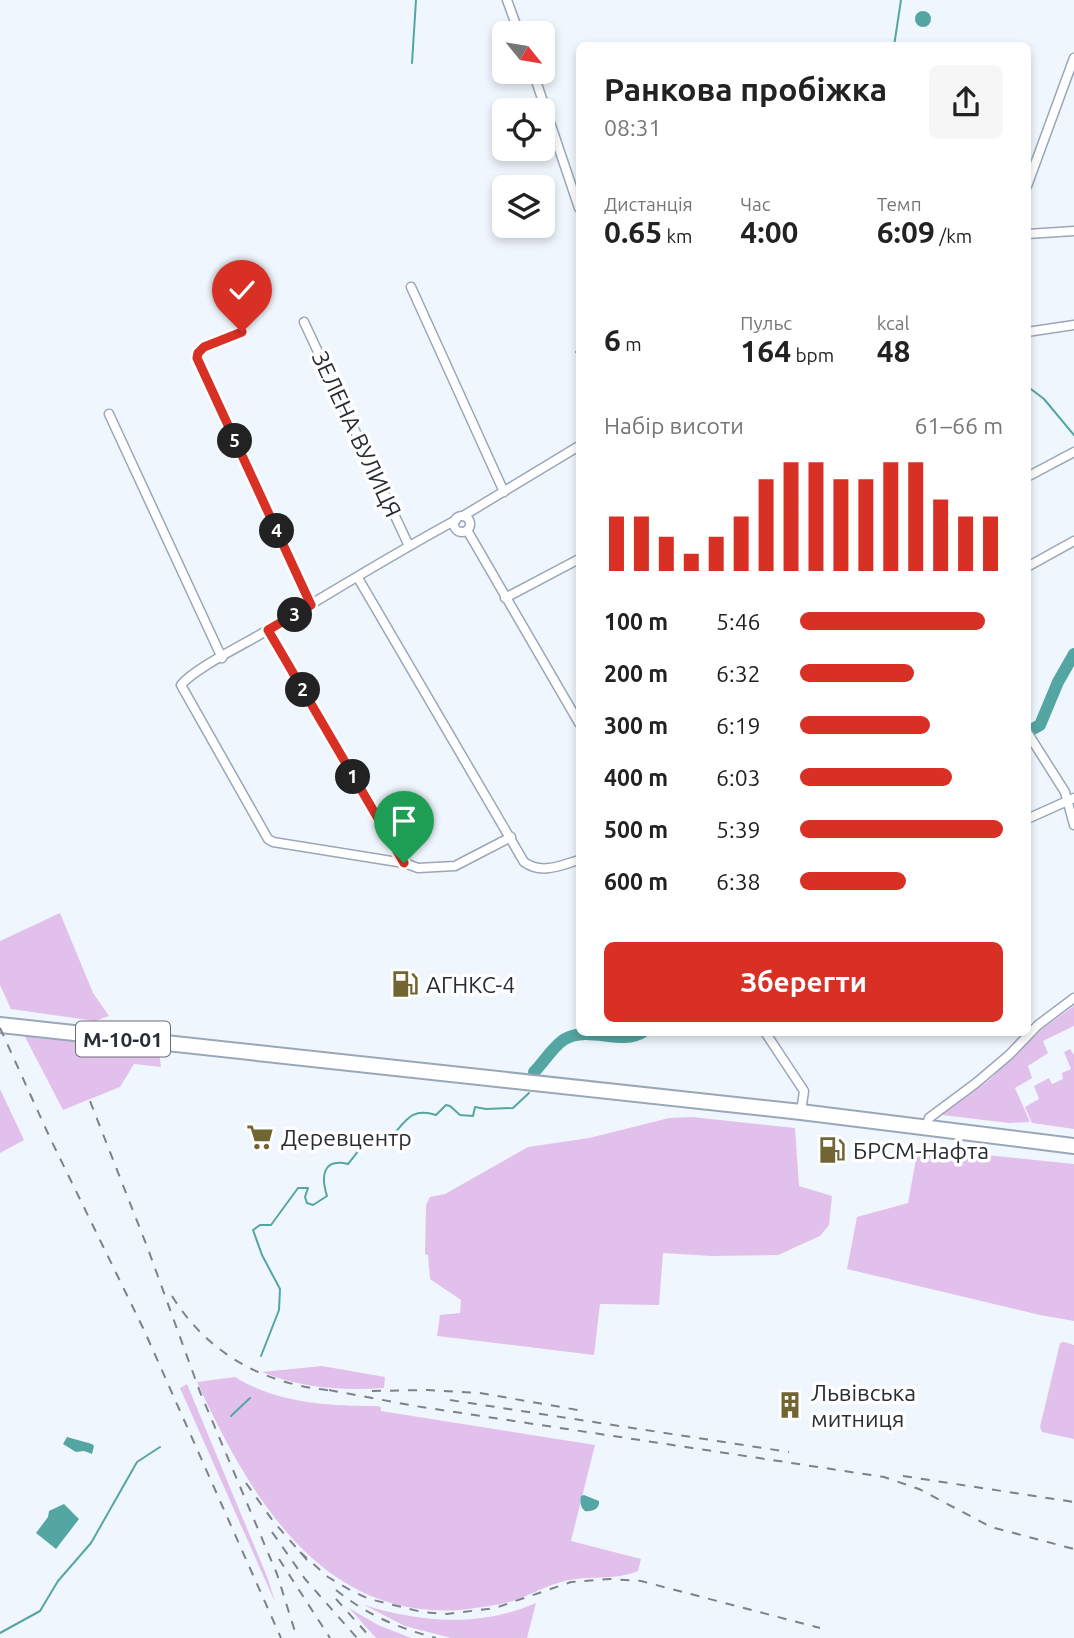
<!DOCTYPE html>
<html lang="uk">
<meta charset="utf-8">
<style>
:root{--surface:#fff;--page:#f6f6f6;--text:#222;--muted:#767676;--accent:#d93025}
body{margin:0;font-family:Ubuntu,sans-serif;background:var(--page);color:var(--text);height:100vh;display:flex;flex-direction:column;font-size:26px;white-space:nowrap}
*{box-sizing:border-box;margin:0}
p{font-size:23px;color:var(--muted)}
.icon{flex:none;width:38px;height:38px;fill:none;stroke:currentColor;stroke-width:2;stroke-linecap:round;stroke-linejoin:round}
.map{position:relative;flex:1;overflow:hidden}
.panel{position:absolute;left:576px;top:42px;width:455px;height:994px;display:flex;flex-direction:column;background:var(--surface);border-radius:10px;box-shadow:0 4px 10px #0003}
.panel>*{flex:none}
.needle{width:46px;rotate:120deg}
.controls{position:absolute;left:492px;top:21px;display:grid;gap:14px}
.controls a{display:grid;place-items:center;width:63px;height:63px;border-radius:10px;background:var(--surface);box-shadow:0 4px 10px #0003;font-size:35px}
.pin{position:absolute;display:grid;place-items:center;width:60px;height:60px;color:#fff;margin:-72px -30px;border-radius:50% 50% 50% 0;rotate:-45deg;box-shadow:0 0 7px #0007}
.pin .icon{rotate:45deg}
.km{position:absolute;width:35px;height:35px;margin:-18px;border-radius:50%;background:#222;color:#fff;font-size:19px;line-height:35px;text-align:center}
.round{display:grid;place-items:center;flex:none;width:74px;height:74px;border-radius:10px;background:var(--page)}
.headline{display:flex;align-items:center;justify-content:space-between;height:119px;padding:0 28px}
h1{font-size:32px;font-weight:700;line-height:52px}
.figures{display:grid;grid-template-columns:repeat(3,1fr);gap:10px;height:119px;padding:7px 28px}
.figures div{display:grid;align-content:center}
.figures b{font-size:30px;font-weight:700}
.figures small{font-size:19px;font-weight:400}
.figures p{font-size:19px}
.chart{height:196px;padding:14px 28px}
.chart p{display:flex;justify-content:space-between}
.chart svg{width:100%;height:126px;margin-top:7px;stroke:var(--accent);stroke-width:6}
.action{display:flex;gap:14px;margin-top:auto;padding:14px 28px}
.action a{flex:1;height:80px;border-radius:10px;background:var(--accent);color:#fff;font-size:28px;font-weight:700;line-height:80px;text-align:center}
ul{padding:0 28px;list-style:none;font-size:23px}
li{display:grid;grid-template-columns:112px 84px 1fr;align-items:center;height:52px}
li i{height:18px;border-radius:9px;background:var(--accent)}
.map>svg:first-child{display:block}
.green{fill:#e2c0ec}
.water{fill:#54a6a2}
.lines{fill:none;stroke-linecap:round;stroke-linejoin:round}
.stream{stroke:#54a6a2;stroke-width:2}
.river{stroke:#54a6a2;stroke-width:12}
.street-casing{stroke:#9aa7b8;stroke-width:11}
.highway-casing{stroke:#9aa7b8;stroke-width:18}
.street{stroke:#fff;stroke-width:8}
.highway{stroke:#fff;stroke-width:14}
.rail{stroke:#7d8289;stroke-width:2;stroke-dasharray:9 9;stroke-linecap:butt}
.route-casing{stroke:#fff;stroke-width:14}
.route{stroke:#d93025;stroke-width:9}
.labels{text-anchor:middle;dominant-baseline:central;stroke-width:7;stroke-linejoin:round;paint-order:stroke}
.shield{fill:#fff;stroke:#696d72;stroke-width:2}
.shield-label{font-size:21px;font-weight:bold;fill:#292e35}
.street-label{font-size:23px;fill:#292e35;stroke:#fff}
.poi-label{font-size:23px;fill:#292e35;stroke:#fff;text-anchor:start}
</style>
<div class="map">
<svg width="1074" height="1638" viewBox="0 0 1074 1638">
<rect width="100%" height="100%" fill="#f0f6fd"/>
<!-- green -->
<g class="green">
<path d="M60,913L93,993L109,1016L95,1021L11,1009L0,985V941Z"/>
<path d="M1074,1006V1026L1043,1041L1048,1053L1028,1066L1032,1078L1015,1088L1030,1122L1009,1123L942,1115L989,1080L1043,1028Z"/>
<path d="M24,1035L159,1051L161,1067L134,1064L120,1087L63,1110Z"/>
<path d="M1070,1049L1074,1055V1129L1032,1123L1025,1107L1039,1099L1034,1086L1049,1078L1052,1084L1063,1079L1062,1073L1071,1069L1064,1052Z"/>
<path d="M0,1089L24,1140L0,1153Z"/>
<path d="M692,1117L795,1128L799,1186L832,1196L829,1225L820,1236L778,1255L712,1256L663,1253L659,1305L600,1304L594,1355L437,1336L440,1315L460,1313L461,1300L430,1279L428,1255L425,1254L426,1205L430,1197L445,1194L528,1147L589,1138L669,1118Z"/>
<path d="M918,1148L1074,1164V1321L1040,1315L847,1269L857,1217L908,1203Z"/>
<path d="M1064,1342L1074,1345V1439L1042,1432L1040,1427L1060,1343Z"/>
<path d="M322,1366L385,1377L384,1388C343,1391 300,1388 262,1372Z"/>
<path d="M235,1377C277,1403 326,1406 375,1406L381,1407V1411L595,1445L571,1541L641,1559L638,1571C615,1581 589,1575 565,1581C548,1585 532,1594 516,1600C501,1605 484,1607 469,1609C323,1626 249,1495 197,1382Z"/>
<path d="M187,1384L268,1579L275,1602L180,1388Z"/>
<path d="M536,1603L527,1638H451L405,1626L364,1605C422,1623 480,1627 536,1603Z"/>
<path d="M349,1608L378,1625L411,1638H376Z"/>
</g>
<!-- water -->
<g class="water">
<circle cx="923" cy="19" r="8"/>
<path d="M67,1437L92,1444L94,1446L92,1454L84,1451L76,1452L63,1444Z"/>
<path d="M584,1495L599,1501C600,1509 592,1512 585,1511C580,1507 580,1502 581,1496Z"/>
<path d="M64,1504L79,1519L56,1549L36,1533L48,1517L49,1511Z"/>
</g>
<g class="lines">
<!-- stream -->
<g class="stream">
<path d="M894,46L901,0"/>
<path d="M412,63L416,0"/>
<path d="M576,352H579"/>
<path d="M1027,386L1044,399L1074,435"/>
<path d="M261,1356L279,1310L280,1289L262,1255L253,1230L260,1225H271L298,1188H308L305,1197L307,1203L313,1205L327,1196C321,1177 322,1158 348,1164C361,1149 370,1129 392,1136C406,1121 411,1107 436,1115L446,1105L450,1106L460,1115L473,1116L475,1107L486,1109L513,1108L529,1093"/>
<path d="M231,1416L250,1398"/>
<path d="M0,1633L40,1611L58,1581L91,1543L137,1462L160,1447"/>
</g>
<!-- river -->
<g class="river">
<path d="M1031,730L1040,725L1058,682L1074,654"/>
<path d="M534,1072C544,1062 554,1045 565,1039C589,1025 621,1046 643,1032"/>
</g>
<defs>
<g id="street">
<path d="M507,0L519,33"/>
<path d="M533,72L579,208"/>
<path d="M1027,186L1074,58"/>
<path d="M1027,234L1074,231"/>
<path d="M411,287L504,492"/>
<path d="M304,322L409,546"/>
<path d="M242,332L204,347L198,353L197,358L311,605"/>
<path d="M1027,332L1074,325"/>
<path d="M109,414L222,658"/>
<path d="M1027,477L1074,452"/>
<path d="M463,516L579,446"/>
<circle cx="462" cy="524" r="8"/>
<path d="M467,530L579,723"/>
<path d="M1027,567L1074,541"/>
<path d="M358,578L524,862C542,875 561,865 579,860"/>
<path d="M505,598L579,559"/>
<path d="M268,630L404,863L418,868L455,866L511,837"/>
<path d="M1027,732L1065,792L1074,825"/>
<path d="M1027,819L1074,798"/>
<path d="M404,863L273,842L268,839L181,685C195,668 245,644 266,631C329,594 391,555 456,520"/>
<path d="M765,1032L804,1091L801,1112"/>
<path d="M926,1128L929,1118L976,1083L1009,1055L1038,1025L1074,998"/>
</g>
<path id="highway" d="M0,1025L801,1112L1074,1146"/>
</defs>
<!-- street casing -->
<use href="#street" class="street-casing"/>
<!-- highway casing -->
<use href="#highway" class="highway-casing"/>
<!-- street -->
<use href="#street" class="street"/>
<!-- highway -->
<use href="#highway" class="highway"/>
<!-- rail -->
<g class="rail">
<path d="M0,1028L51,1140L144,1330L281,1638"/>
<path d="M90,1101L148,1249L200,1392L277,1574L297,1638"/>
<path d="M172,1296C209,1356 268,1386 337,1391"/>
<path d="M329,1390L415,1406L884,1477L919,1489L991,1527L1074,1549"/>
<path d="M372,1391L428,1390L480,1393L578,1410"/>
<path d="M450,1400L789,1452"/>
<path d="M903,1476L1074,1502"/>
<path d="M246,1483L273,1521L307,1560"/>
<path d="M272,1532L305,1579L357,1638"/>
<path d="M300,1552L328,1577L350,1590L369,1599L422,1612L447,1614L495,1608L571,1582L610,1579L641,1581L820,1628"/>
<path d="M279,1559L330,1638"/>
<path d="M336,1590C367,1615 398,1628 436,1638"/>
<path d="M336,1599L371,1638"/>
</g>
</g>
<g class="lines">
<defs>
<path id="route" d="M242,332L204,347L198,353L197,358L311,605L268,630L404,863"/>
</defs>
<!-- route casing -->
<use href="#route" class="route-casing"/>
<!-- route -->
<use href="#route" class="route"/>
</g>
<!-- icons -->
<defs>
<symbol id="fuel-bare" viewBox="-9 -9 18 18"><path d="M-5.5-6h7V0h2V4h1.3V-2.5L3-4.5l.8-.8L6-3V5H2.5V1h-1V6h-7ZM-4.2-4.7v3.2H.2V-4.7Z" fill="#716532" stroke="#fff" stroke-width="2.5" paint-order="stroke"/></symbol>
<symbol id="supermarket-bare" viewBox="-9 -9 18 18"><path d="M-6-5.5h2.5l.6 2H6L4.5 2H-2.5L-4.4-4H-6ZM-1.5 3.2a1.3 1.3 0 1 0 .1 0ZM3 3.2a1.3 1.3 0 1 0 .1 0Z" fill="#716532" stroke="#fff" stroke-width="2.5" paint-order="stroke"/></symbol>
<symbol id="building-bare" viewBox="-9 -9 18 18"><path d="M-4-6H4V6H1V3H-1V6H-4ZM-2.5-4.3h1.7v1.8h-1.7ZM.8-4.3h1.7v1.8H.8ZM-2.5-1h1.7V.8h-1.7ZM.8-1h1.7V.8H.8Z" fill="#716532" stroke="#fff" stroke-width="2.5" paint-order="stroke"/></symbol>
</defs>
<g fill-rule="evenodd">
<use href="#fuel-bare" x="386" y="965" width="38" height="38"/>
<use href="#supermarket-bare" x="241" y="1118" width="38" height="38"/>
<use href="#fuel-bare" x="813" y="1131" width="38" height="38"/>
<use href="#building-bare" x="771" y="1386" width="38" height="38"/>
</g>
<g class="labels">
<!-- shield labels -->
<rect class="shield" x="76" y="1021.5" width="94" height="35" rx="5"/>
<g class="shield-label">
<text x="123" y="1039">М-10-01</text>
</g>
<!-- street labels -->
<g class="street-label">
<text transform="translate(357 434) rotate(65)">ЗЕЛЕНА ВУЛИЦЯ</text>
</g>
<!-- poi labels -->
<g class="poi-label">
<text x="426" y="984">АГНКС-4</text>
<text x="281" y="1137">Деревцентр</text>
<text x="853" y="1150">БРСМ-Нафта</text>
<text x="811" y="1392">Львівська<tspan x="811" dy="26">митниця</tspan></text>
</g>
</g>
</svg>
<div class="controls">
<a><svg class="needle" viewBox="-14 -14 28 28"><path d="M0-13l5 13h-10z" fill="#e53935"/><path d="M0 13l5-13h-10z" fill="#767676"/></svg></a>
<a><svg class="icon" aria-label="locate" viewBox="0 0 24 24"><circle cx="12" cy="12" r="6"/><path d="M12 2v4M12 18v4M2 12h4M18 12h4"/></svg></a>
<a><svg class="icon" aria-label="layers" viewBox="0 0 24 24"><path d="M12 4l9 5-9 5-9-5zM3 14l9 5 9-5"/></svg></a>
</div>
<div class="pin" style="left:404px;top:863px;background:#1e9e55"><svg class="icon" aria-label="arrive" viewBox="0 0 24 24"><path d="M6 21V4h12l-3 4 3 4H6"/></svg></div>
<div class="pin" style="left:242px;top:332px;background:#d93025"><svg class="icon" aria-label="check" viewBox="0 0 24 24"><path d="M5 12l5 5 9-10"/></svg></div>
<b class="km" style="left:353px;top:777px">1</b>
<b class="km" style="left:303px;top:690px">2</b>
<b class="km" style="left:295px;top:615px">3</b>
<b class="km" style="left:277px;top:531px">4</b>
<b class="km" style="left:235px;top:441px">5</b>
<section class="panel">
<div class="headline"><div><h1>Ранкова пробіжка</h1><p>08:31</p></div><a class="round"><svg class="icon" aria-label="share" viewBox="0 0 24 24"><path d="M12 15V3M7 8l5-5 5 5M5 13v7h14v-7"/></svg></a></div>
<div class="figures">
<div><p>Дистанція</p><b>0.65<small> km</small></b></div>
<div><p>Час</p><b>4:00</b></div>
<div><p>Темп</p><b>6:09<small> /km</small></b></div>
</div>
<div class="figures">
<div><b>6<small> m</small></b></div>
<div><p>Пульс</p><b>164<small> bpm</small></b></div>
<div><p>kcal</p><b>48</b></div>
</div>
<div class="chart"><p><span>Набір висоти</span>61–66 m</p>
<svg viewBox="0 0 160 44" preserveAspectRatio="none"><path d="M5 44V25M15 44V25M25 44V32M35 44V38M45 44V32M55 44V25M65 44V12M75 44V6M85 44V6M95 44V12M105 44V12M115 44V6M125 44V6M135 44V19M145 44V25M155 44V25"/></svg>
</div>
<ul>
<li><b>100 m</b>5:46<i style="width:91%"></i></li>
<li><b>200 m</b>6:32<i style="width:56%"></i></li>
<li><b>300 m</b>6:19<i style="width:64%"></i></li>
<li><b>400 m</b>6:03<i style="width:75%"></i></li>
<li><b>500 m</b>5:39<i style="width:100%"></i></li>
<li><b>600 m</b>6:38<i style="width:52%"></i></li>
</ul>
<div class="action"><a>Зберегти</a></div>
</section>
</div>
